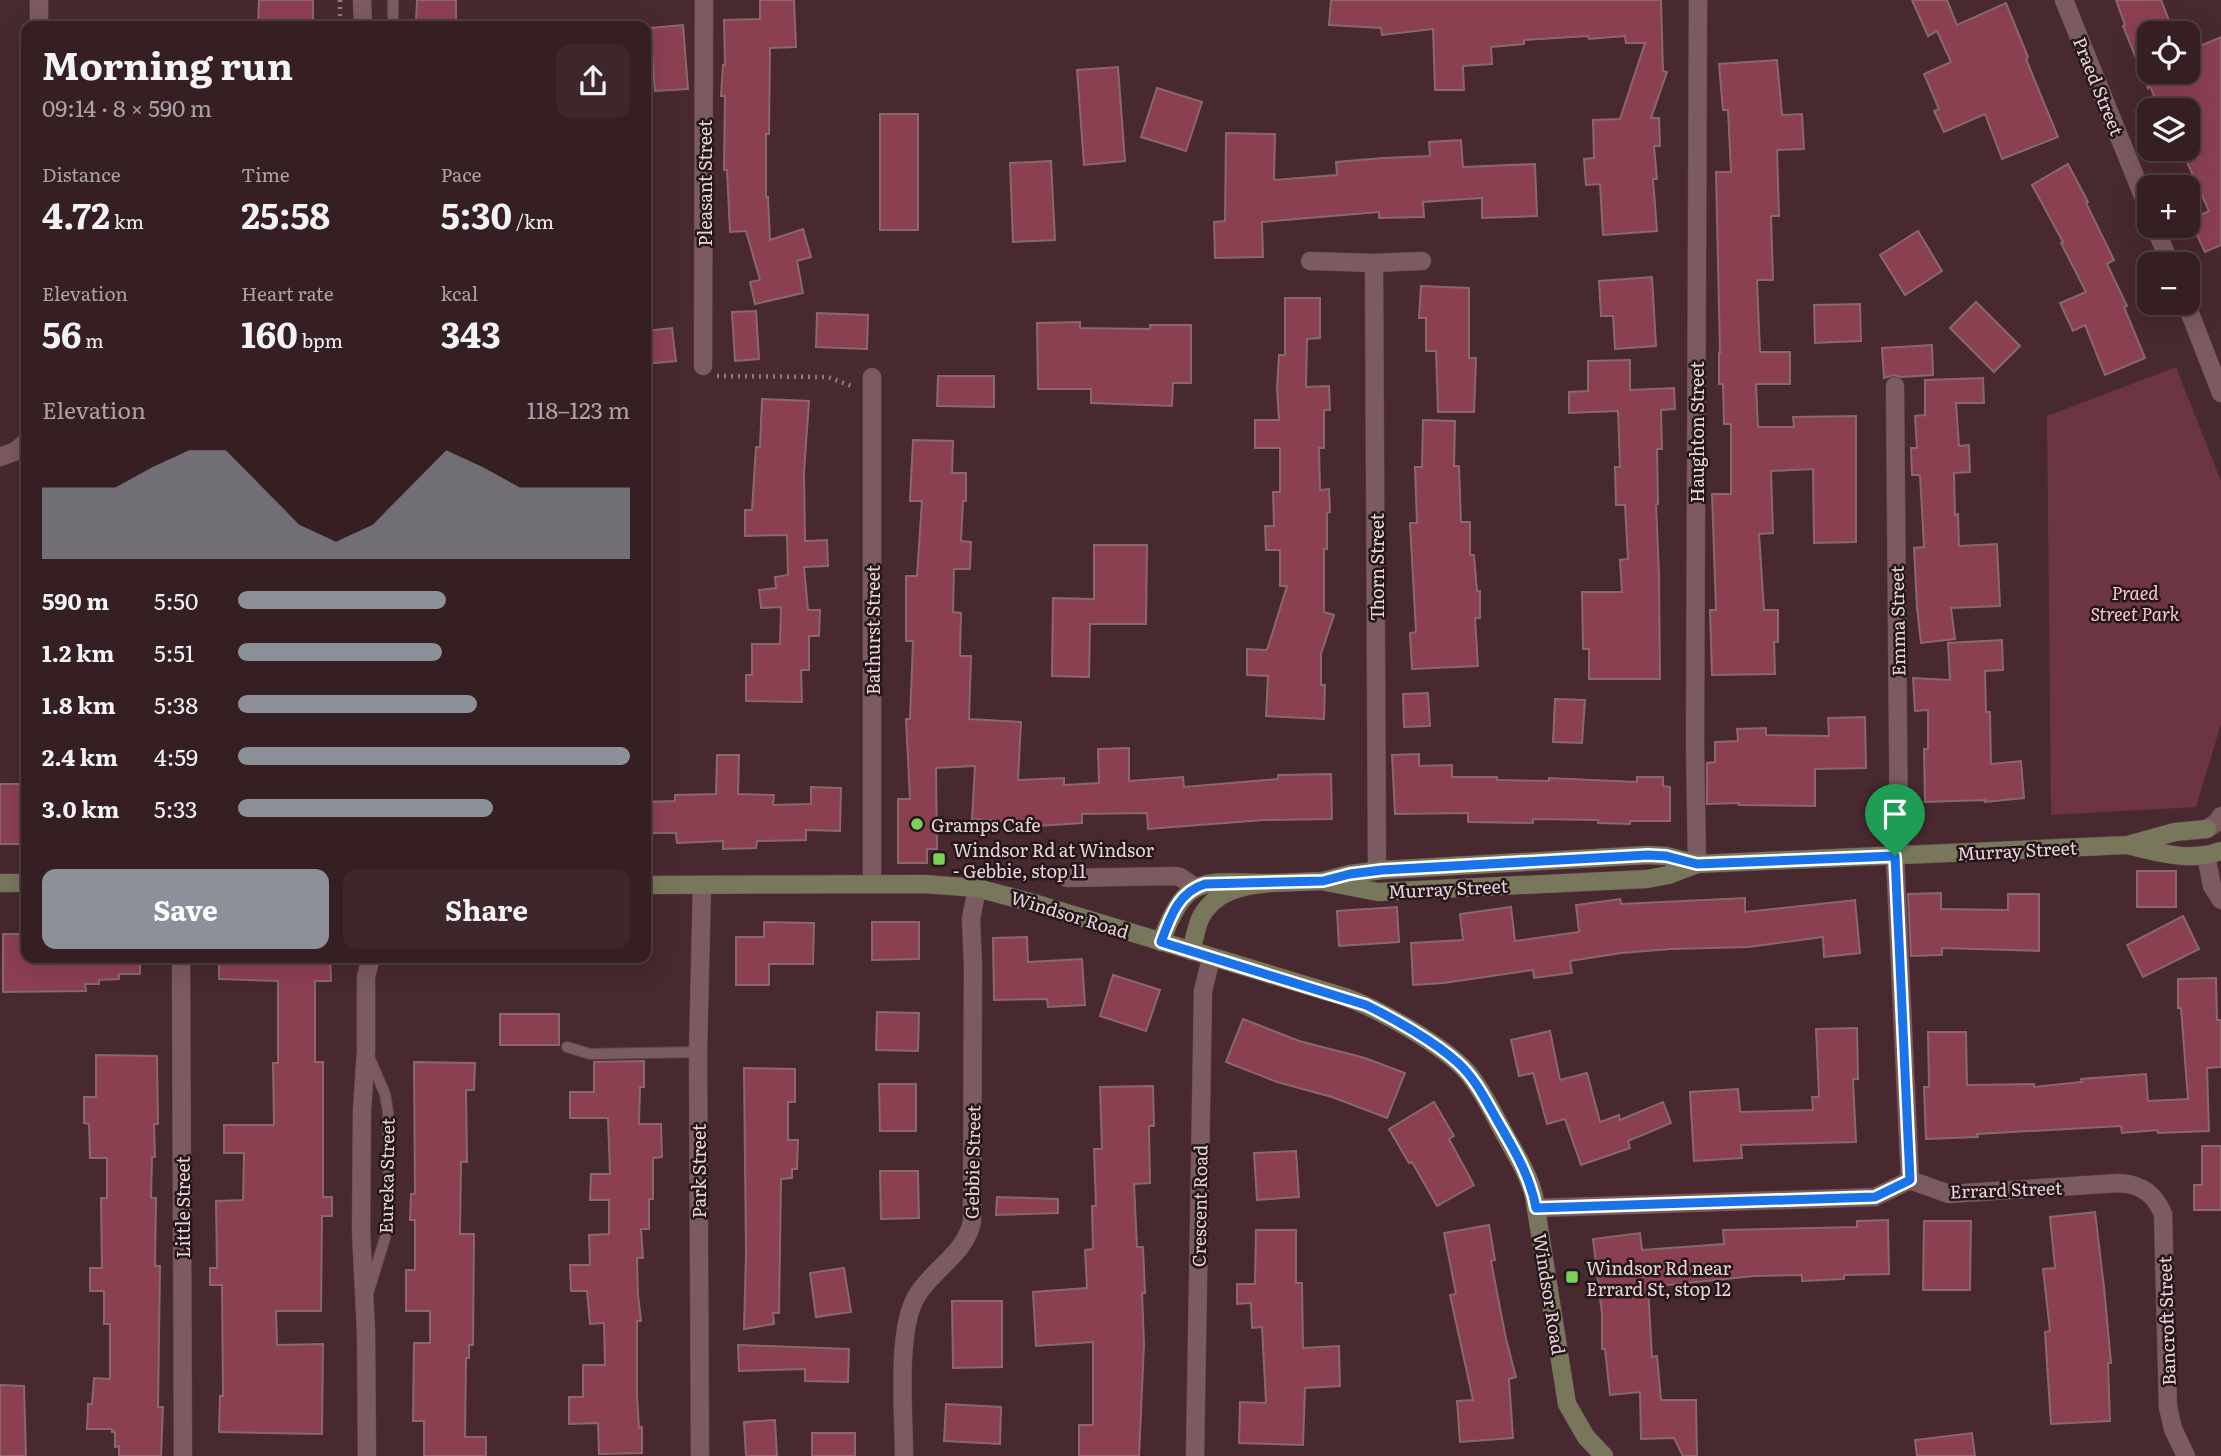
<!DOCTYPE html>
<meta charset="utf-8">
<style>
:root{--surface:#351f23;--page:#3d272b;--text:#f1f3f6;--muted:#aaa2a6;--line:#4f3d41;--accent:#8c9099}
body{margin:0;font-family:Literata,serif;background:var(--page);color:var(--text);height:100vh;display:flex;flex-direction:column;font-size:26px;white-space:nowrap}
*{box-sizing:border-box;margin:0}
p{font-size:23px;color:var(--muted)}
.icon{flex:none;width:38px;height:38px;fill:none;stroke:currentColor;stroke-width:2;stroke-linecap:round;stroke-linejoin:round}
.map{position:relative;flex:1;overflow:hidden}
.drawer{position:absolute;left:21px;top:21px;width:630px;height:942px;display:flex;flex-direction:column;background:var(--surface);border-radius:14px;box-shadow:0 7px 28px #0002,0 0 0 2px var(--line)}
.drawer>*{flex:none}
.fabs{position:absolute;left:2137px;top:21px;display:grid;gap:14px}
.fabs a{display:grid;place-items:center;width:63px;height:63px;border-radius:14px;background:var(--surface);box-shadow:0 7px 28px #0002,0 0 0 2px var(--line);font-size:35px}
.pin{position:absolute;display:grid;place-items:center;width:60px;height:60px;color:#fff;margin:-72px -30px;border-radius:50% 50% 50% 0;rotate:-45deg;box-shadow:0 0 7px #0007}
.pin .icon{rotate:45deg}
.round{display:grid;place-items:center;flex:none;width:74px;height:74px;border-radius:14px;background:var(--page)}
.head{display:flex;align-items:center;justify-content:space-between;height:119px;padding:0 21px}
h1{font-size:38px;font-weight:700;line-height:52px}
.figures{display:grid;grid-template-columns:repeat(3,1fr);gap:10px;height:119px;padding:7px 21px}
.figures div{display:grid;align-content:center}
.figures b{font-size:35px;font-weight:700}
.figures small{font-size:19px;font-weight:400}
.figures p{font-size:19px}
.chart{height:196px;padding:14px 21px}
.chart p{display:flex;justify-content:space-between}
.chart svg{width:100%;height:126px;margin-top:7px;fill:var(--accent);opacity:.7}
.primary-button{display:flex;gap:14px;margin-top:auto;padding:14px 21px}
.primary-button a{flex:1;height:80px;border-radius:14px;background:var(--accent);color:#fff;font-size:28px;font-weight:700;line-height:80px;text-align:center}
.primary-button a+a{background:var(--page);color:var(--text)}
ul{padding:0 21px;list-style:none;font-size:23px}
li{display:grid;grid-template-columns:112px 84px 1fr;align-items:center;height:52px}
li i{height:18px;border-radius:9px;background:var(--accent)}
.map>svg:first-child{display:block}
.green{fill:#6c3541}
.building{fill:#8b4052;stroke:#89676d;stroke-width:2}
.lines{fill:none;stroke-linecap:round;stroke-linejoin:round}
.lane-casing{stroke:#61484d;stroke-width:12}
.street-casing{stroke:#61484d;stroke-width:19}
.secondary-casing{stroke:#61484d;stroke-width:19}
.path{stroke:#91787d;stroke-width:4.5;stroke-dasharray:2 5;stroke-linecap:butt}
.lane{stroke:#7b5a60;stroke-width:10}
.street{stroke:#7b5a60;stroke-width:18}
.secondary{stroke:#78775c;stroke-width:18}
.route-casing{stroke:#fff;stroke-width:14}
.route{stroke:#1a73e8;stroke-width:9}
.poi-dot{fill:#7ad156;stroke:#241619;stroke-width:2.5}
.labels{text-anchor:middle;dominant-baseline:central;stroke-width:5;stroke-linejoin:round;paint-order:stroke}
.street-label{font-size:18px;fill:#e9d5d9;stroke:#241619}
.park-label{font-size:18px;font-style:italic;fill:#f9cad2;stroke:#241619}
.poi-label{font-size:18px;fill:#e9d5d9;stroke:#241619;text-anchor:start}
</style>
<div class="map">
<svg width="2221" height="1456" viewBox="0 0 2221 1456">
<rect width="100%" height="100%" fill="#47292f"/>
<!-- green -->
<path class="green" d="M2176,367L2221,481V724L2196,807L2051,815L2047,416Z"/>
<!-- building -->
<g class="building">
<path d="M259,0H313V26H258Z"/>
<path d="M417,0H456V26H428V21H416Z"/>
<path d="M760,0H794L796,47L770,48L769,134H766V197H768L770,240L803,229L811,257L797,261L803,293L755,304L750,282L760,280L746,231L730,232L727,170H724L725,96H721L723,65H725L724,20L760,19Z"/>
<path d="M1331,0H1661L1663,71L1667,72L1651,118H1659L1660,146H1654L1657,179H1653L1657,231L1603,235L1600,184L1586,185L1584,159L1594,158L1593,120L1620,119L1645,43H1626L1625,36L1589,39L1588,36L1524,40V44L1491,47L1492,64L1463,66L1464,90H1435L1433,29L1382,35L1381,28L1329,25Z"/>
<path d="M1912,0H1947L1957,25L2006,3L2028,57L2026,59L2058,137L2002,159L1985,114L1944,132L1934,111L1939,109L1924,74L1951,62L1937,31L1928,36Z"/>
<path d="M2116,0H2161L2174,33H2149V72H2188V51L2221,37V245L2205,252L2190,220L2209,211L2187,162L2198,157L2188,134V110H2160L2149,84L2148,88L2123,26L2125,25Z"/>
<path d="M683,25L688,89L655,91L650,28Z"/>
<path d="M1777,60L1782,115L1802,114L1804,149L1777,150L1779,216H1771L1773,280H1757L1760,352H1790V384H1756L1758,427H1794L1793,417L1856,416V542L1814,543L1813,469L1771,471L1773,533L1759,534L1764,610H1778V642H1774L1775,674L1712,675L1710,610H1716L1712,494H1731V424H1724L1723,384H1719V353H1720L1716,172H1731L1728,110H1723L1719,64Z"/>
<path d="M1118,67L1125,161L1084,165L1077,70Z"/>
<path d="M1157,88L1202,102L1186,151L1141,137Z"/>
<rect x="880" y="114" width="38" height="116"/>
<path d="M1226,133L1275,134L1274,180L1337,175L1336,162L1383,158L1430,156L1429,142L1461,140L1463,167L1535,164L1537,216L1482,218V198L1423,202L1424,217L1379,218V212L1262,222L1263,257L1215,258L1214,222L1225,221Z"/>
<path d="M1051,161L1055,240L1013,242L1010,163Z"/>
<path d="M2068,164L2088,202L2086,203L2114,260L2107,264L2127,306L2124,307L2145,358L2105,375L2085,325L2073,331L2060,303L2086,292L2061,243L2063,242L2032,185Z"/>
<path d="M1918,231L1942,271L1905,295L1880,255Z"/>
<path d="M1652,277L1656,346L1615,349L1613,316H1601L1599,281Z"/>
<path d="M1421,286L1469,288V358H1476L1474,412H1438L1436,351H1426V318H1419Z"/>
<path d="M1285,298H1320V338L1307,339L1306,387L1329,386L1330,410H1324V448H1319L1320,490L1329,489L1330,512L1327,513V549H1324V612L1334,615L1321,654V685H1325L1324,719L1266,716L1268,676L1247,675V649L1267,650L1287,586H1280V550H1266L1265,526H1274L1273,492H1280V448H1255V420H1279L1277,388L1279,355H1285Z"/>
<path d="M1976,302L2020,346L1994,372L1950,328Z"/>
<path d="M1860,304L1861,341L1815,343L1814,305Z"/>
<path d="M756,311L759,359L735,361L732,312Z"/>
<path d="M817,313L868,315L867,349L816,347Z"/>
<path d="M1080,322V328L1150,329V325H1191V383H1173L1172,406L1091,403V389H1038L1037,323Z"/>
<path d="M672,328L676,361L646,364V331Z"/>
<path d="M1932,345L1933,375L1901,377L1894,375L1884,378L1882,348Z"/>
<path d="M1630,360V390L1674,388L1675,409L1661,410L1662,449H1657L1658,504H1656L1659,574L1660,679H1589V649H1583L1582,592H1622L1620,560L1628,559L1625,505H1616L1615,467H1620L1618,411L1569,413V392L1588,391V361Z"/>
<path d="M938,376H994V407L937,406Z"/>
<path d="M1983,378L1984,403H1956L1959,446L1969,445L1970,472L1954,473L1955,515L1958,514L1959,546L1997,544L2000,606L1951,608L1955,639L1921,643L1917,608L1914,548L1924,547L1920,475H1912L1911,448H1917L1915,416L1925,415V380Z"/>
<path d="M762,399L809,401L804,472L805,541L827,540L828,566L804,567L808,610H820L819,636H809V670H801L802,702L746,701V675H752V644H780L781,607L761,608L759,590L776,588L775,577L788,575L787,535L745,536V510H752L756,447H760Z"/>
<path d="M1423,420L1455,421L1454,466H1459L1461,522H1470V555H1474L1477,591H1480V618H1475L1478,666L1412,669L1410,633L1416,632L1410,523H1417L1415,467H1422Z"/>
<path d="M913,440L953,441L952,473H966V501H963L961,541L971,542L970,569H954L953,612L961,613L960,656H971L969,719L1021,722L1018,780L1064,778V785L1099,783L1098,749L1129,748V781L1183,777L1184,787L1278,779V775L1331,774L1332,819L1264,820L1148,829L1147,813L1082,814V823L1038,826V823L972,819L975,766L936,768L937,849H927V863H898V799H910L906,719H910L913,641H906V576H917L922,501H910Z"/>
<path d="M1094,545H1147L1146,624H1090L1089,677L1052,676L1053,598L1094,599Z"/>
<path d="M2002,640L2003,670L1985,671L1986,712H1990L1991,764L2021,761L2024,798L1985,802V800L1925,802L1924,749H1928V710L1915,711L1913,678L1950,680L1948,643Z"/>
<path d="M1428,693L1430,726L1404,727L1403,694Z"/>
<path d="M1555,699L1585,700L1582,743L1553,742Z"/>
<path d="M1865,717L1866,768L1815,769V806L1739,805V803L1707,804V763L1715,762V742L1738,741L1737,729L1766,728V735L1829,736L1828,718Z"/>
<path d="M1419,754V766L1452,765V777H1497V780L1549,781V778L1637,782V777H1663V786L1670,787V821H1630V824L1598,823V820L1533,819V823L1468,822V813L1395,814L1392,755Z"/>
<path d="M717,755H739L738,794L774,795L773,805L811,804V787L841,788L840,831L806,830V840L757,841L756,848L723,849V841L677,843L676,833H646V802L675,801V795L716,794Z"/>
<path d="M0,784H26V814H21V844H0Z"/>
<rect x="2137" y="871" width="39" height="36"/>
<path d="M1941,893V909L2008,910V894H2039V951L1942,948V955L1911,956L1908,894Z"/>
<path d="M1745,898V912L1855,900L1860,953L1824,957L1823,937L1748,947L1671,949L1621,953L1570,961L1572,973L1534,978L1533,970L1444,983L1413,985L1411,943L1463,940L1460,914L1511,907L1515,941L1579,932L1576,905L1620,899L1621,904Z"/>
<path d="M1397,907L1399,942L1339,946L1337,911Z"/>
<path d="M2183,916L2199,949L2143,977L2127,945Z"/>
<path d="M764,922L814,923L813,964H769V985H736V937H764Z"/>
<path d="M872,922H919V959L872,960Z"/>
<path d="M3,934H26V957H140V974H119V979L99,980V984H85L86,991L3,992Z"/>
<path d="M1027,937L1028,962L1082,959L1085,1005L1048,1007L1047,999L994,1000L993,938Z"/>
<path d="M219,957H330L331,981H315V1062H323V1197H332V1216H322L321,1311H276L277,1345L323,1344L322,1434L219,1432L220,1396H223L222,1285H210V1268H217L216,1201L243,1200L244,1153H224V1125H274L273,1063H278V981L219,979Z"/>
<path d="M1113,975L1160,990L1146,1031L1100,1016Z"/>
<path d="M2216,978L2217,1020H2221V1067L2207,1068L2209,1131L2158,1133L2157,1130L2122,1133L2121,1126L1977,1134L1978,1137L1926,1139L1924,1087H1929L1928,1032H1966L1967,1085L2034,1084V1087L2082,1082L2081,1079L2146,1074L2148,1101L2188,1099L2181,1008H2178V979Z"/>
<path d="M877,1012L919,1013L918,1051L876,1050Z"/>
<rect x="500" y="1014" width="59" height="31"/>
<path d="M1243,1019L1299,1041L1365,1058L1405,1073L1387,1118L1332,1097L1277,1082L1226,1062Z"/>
<path d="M1857,1028L1858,1079H1853L1856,1142L1741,1145L1742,1158L1694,1161L1690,1092L1738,1089L1740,1112L1813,1110L1812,1097H1819L1816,1029Z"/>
<path d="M1550,1031L1560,1080L1587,1073L1600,1122L1619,1115L1620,1120L1663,1102L1671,1123L1628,1141L1630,1148L1581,1165L1565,1119L1547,1124L1533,1073L1519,1076L1511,1040Z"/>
<path d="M96,1055L157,1056L158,1124H154L155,1157H152L151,1198H156L155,1266H160L158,1407H163L161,1456H119V1446L115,1447V1432H112V1429H87L88,1404H92L94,1378L110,1379V1324H104V1291H90V1268H102L101,1198H107V1158H90L89,1124L84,1123V1097H96Z"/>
<path d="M644,1061V1087H640L639,1124H661L662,1157L653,1158V1199H649V1229H641L643,1258H637L638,1295L641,1321H637V1395L639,1428L642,1427V1453L599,1454L598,1423L569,1424V1397H583V1365H605L604,1323L590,1324L587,1291H571L570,1265H590L589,1235L609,1234V1200H590L591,1174H610L608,1118H570V1092H594V1062Z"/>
<path d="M414,1062L475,1063L474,1090H466L467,1162H461L460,1234H474L473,1345H469V1358H466L465,1437H486V1456H424V1421H413L414,1343H430V1311H406V1270H415V1220H410L411,1194H415Z"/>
<path d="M744,1068L795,1069V1102H788V1140H798L797,1169H792V1178L781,1179L779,1313H773L774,1324L744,1329L746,1253Z"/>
<path d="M879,1084H916V1131H880Z"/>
<path d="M1153,1086L1154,1126H1149L1150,1183L1134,1184L1137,1247H1143L1145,1293H1142L1144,1344L1139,1456H1079V1425H1093V1342L1036,1346L1033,1292L1087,1288L1085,1250L1093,1249L1092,1206H1096L1094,1149H1102L1100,1087Z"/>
<path d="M1434,1102L1454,1136L1449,1139L1474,1185L1437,1206L1412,1162L1409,1163L1389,1129Z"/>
<path d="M2202,1146H2221V1210H2194V1185H2202Z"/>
<path d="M1296,1151L1299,1197L1257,1200L1254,1153Z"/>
<path d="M880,1171H918L919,1218L881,1219Z"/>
<path d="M997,1197L1058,1199V1213L996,1215Z"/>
<path d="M2095,1212L2104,1287L2111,1363H2108L2110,1421L2051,1424L2045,1332L2050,1331L2043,1269L2055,1268L2050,1217Z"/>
<path d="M1888,1220L1889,1274L1844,1275V1279L1802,1281V1275L1754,1276L1648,1287L1652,1357L1657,1356L1661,1400H1696L1697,1456H1683L1674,1438L1641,1439L1640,1392L1610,1395L1605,1349H1602V1314L1593,1239L1640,1233L1642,1250L1724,1244L1723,1230L1857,1227V1221Z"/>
<path d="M1924,1221H1971L1970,1290H1923Z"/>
<path d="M1489,1225L1495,1260L1491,1261L1506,1339L1516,1377L1509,1379L1513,1438L1460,1442L1457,1401L1473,1400L1450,1295L1456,1294L1444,1233Z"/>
<path d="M1256,1230H1296V1283H1302L1303,1348L1339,1346L1340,1386L1305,1388L1303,1445L1239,1443L1240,1402L1266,1403L1262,1327L1252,1328L1251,1303L1237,1304V1284H1255Z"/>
<path d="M844,1268L851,1312L816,1317L810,1273Z"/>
<path d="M952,1301H1002V1367L953,1368Z"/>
<path d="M738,1345L849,1349L848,1382L805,1381V1369L739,1371Z"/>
<path d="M0,1385L24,1386L26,1456H0Z"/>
<path d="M946,1404L1001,1407L1000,1444L944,1441Z"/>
<path d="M775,1420L777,1456H746L744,1422Z"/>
<rect x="812" y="1433" width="43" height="23"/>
<path d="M1972,1433L1975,1456H1917L1915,1440Z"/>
</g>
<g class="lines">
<defs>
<g id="lane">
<path d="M393,26V0"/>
<path d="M567,1047L590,1054L698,1052"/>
<path d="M368,1293L385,1238L389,1206L388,1112L385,1094L369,1057"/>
</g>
<g id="street">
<path d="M362,0L363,26"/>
<path d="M2064,0L2149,211"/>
<path d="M39,26V0"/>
<path d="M2155,226L2170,264"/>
<path d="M1310,261L1374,263L1422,261"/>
<path d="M1374,263L1377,870"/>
<path d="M2186,303L2221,393"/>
<path d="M703,366L704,0"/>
<path d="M1895,386L1899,855"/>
<path d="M0,457L16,451L26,442"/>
<path d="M2207,829L2217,822L2221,816"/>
<path d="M2206,855L2212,886L2221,900"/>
<path d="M1895,856L1910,1180"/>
<path d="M1697,864L1695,743L1698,0"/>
<path d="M1067,878L1173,876L1180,877L1195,887"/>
<path d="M872,884V377"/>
<path d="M181,957L183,1456"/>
<path d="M1536,1208L1875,1197L1910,1180L1949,1194L2119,1183C2141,1184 2155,1194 2163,1214L2168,1407L2173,1429L2186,1456"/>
<path d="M367,1456L366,1332L361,1231L362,1110L366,1051V977L371,957"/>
<path d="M700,1456L698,1052L702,885"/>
<path d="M904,1456C904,1413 896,1333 916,1297C932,1269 966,1254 972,1221L973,965L971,919L977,888"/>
<path d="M1195,1456L1203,991L1211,958"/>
</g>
<g id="secondary">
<path d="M2131,846C2160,853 2191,862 2221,851"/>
<path d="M1326,882L1378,892L1647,879L1668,875L1697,864"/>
<path d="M0,883H26"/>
<path d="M1271,883L1323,881L1350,874L1382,870L1648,855L1666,856L1697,864L2128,845L2175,832L2207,829"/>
<path d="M646,885L924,884L977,888L1037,904L1345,997C1379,1009 1445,1046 1468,1073C1483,1091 1493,1113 1504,1133C1515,1153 1528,1173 1534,1196L1567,1404L1586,1437L1604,1456"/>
<path d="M1161,942C1187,871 1204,883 1271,883C1244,885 1213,891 1200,919C1196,929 1194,941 1191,951"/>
</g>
</defs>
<!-- lane casing -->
<use href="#lane" class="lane-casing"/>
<!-- street casing -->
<use href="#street" class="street-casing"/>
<!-- secondary casing -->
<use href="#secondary" class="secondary-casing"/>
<!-- path -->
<g class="path">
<path d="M340,0V26"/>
<path d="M717,376L828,377L854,387"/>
</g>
<!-- lane -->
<use href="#lane" class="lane"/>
<!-- street -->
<use href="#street" class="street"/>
<!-- secondary -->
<use href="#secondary" class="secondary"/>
</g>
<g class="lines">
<defs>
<path id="route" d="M1648,855L1666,856L1697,864L1895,856L1910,1180L1875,1197L1536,1208C1530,1175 1513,1148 1497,1120C1485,1099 1475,1078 1457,1062C1435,1042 1393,1018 1366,1005L1161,942C1170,918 1178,892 1205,884L1323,881L1350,874L1382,870Z"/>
</defs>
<!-- route casing -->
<use href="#route" class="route-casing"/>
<!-- route -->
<use href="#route" class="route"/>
</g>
<!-- markers -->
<g class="poi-dot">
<circle cx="917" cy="824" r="7"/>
<rect x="932" y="852" width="14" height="14" rx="3.5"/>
<rect x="1565" y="1270" width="14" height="14" rx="3.5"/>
</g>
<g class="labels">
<!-- street labels -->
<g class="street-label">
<text transform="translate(2099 86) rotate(68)">Praed Street</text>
<text transform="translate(704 183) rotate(-90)">Pleasant Street</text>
<text transform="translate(1696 432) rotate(-90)">Haughton Street</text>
<text transform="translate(1376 567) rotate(-90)">Thorn Street</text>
<text transform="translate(1897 621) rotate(-91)">Emma Street</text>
<text transform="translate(872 630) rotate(-90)">Bathurst Street</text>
<text transform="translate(2017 850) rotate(-3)">Murray Street</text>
<text transform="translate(1448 888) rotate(-3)">Murray Street</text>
<text transform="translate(1070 914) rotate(17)">Windsor Road</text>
<text transform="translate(972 1162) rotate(-89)">Gebbie Street</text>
<text transform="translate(698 1171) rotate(-90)">Park Street</text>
<text transform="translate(386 1176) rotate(-89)">Eureka Street</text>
<text transform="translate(2006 1189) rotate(-2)">Errard Street</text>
<text transform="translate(1199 1206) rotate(-89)">Crescent Road</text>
<text transform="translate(182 1207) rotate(-90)">Little Street</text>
<text transform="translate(1550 1294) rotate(81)">Windsor Road</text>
<text transform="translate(2166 1321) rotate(-92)">Bancroft Street</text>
</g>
<!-- park labels -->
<g class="park-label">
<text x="2135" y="592">Praed<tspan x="2135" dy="21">Street Park</tspan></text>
</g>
<!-- poi labels -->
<g class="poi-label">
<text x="931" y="824">Gramps Cafe</text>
<text x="953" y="849">Windsor Rd at Windsor<tspan x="953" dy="21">- Gebbie, stop 11</tspan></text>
<text x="1586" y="1267">Windsor Rd near<tspan x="1586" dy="21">Errard St, stop 12</tspan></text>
</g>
</g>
</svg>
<div class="fabs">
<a><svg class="icon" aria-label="locate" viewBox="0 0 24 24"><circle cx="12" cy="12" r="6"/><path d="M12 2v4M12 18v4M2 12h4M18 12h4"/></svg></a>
<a><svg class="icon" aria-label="layers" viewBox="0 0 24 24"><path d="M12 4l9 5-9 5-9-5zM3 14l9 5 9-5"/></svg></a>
<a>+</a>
<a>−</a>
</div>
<div class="pin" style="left:1895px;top:856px;background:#1e9e55"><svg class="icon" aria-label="arrive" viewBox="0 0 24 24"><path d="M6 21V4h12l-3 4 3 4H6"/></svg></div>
<section class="drawer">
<div class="head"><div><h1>Morning run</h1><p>09:14 · 8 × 590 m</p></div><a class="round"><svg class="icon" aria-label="share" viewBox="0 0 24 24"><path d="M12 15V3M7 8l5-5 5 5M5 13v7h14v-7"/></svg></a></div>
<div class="figures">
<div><p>Distance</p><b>4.72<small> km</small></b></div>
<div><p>Time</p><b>25:58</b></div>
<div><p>Pace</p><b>5:30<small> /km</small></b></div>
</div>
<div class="figures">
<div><p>Elevation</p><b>56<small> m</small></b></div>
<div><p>Heart rate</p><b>160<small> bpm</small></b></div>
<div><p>kcal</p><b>343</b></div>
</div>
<div class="chart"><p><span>Elevation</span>118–123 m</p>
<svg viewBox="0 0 160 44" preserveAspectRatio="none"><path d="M0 44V19L10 19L20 19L30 12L40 6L50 6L60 19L70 32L80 38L90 32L100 19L110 6L120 12L130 19L140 19L150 19L160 19V44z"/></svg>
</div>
<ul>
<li><b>590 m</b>5:50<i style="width:53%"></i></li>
<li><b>1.2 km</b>5:51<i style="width:52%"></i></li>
<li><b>1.8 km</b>5:38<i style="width:61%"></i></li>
<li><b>2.4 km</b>4:59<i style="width:100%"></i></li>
<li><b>3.0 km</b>5:33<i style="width:65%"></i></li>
</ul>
<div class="primary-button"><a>Save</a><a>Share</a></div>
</section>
</div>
